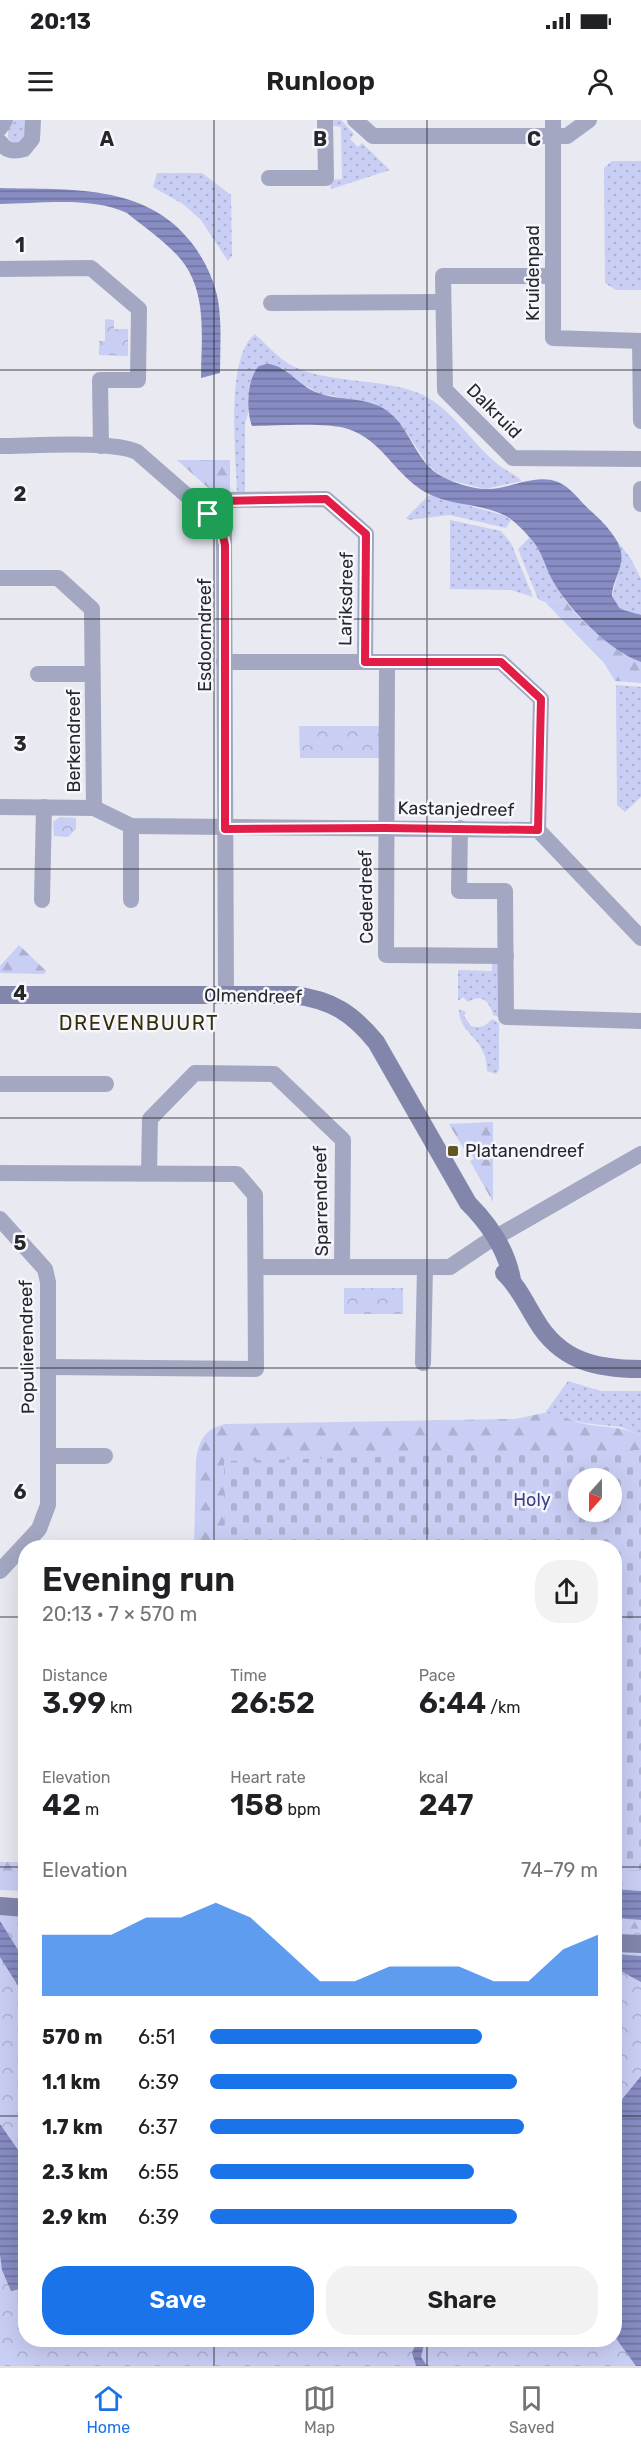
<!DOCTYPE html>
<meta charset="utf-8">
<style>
:root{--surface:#fff;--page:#f2f2f2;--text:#202124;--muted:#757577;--line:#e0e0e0;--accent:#1a73e8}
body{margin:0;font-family:Rubik,sans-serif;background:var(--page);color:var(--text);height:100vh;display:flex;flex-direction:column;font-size:22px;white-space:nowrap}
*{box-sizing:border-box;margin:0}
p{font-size:20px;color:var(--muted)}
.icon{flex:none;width:33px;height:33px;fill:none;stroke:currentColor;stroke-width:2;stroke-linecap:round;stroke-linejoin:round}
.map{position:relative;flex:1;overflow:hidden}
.details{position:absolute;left:18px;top:1420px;width:604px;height:807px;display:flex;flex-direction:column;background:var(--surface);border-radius:24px;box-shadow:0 6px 24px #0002}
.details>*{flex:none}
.needle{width:39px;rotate:201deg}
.controls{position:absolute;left:568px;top:1348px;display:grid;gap:12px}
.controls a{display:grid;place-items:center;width:54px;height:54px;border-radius:50%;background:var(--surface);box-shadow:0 6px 24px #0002;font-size:30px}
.pin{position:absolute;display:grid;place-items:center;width:51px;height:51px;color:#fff;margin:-26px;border-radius:12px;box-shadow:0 3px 9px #0006}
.round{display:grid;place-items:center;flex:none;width:63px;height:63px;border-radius:24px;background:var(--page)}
.head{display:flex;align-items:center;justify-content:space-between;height:102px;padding:0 24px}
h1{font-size:33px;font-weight:600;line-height:45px}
.figures{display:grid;grid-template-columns:repeat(3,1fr);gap:9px;height:102px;padding:6px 24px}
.figures div{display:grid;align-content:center}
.figures b{font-size:30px;font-weight:600}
.figures small{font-size:16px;font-weight:400}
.figures p{font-size:16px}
.chart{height:168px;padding:12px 24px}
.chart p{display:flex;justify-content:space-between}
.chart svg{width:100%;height:108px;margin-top:6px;fill:var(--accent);opacity:.7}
.cta{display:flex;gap:12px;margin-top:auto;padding:12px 24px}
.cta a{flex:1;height:69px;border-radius:24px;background:var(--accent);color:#fff;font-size:24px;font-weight:600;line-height:69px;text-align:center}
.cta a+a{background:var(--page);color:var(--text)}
ul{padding:0 24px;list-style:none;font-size:20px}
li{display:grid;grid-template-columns:96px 72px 1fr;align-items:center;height:45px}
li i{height:15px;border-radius:8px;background:var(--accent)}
.status{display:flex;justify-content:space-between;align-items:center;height:42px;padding:0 30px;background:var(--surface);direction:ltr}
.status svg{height:16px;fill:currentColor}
header{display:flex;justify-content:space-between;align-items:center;height:78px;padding:0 24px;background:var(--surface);font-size:27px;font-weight:600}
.tabs{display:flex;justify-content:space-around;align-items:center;height:84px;border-top:2px solid var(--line);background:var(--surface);font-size:16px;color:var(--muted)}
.tabs a{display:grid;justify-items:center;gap:3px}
.tabs .on{color:var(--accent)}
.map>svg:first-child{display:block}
.grass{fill:url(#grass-dots)}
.forest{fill:url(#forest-firs)}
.cemetery{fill:url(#cemetery-stones);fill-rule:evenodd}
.park{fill:url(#park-crowns)}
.water{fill:url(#water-rules)}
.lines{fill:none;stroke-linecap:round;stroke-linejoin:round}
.street{stroke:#a4a7c1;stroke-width:16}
.secondary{stroke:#8286ab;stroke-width:18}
.route-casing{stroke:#fff;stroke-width:12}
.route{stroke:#e11d48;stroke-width:8}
.grid{fill:none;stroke:#27272a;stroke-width:1.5;stroke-opacity:0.55}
.poi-dot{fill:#5f5622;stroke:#f6f7fe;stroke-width:2}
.labels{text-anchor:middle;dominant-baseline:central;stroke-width:5;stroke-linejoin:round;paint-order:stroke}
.street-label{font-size:18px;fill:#27272a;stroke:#f6f7fe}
.poi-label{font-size:18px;fill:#27272a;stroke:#f6f7fe;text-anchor:start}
.park-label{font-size:18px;fill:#404186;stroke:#f6f7fe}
.neighbourhood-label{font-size:20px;letter-spacing:1.5px;fill:#372f04;stroke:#f6f7fe}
.grid-label{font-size:20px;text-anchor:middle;font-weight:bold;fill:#27272a;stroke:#f6f7fe;stroke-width:5;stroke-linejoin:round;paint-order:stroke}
</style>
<div class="status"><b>20:13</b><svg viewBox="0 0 49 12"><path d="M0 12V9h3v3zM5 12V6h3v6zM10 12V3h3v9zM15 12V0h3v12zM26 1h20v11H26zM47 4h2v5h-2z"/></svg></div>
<header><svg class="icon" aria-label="menu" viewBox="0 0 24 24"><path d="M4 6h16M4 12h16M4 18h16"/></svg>Runloop<svg class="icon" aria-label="person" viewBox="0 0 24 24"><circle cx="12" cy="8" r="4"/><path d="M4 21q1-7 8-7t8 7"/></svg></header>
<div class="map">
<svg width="641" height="2246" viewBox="0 0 641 2246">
<defs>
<pattern id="grass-dots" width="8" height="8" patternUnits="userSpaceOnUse" patternTransform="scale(1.5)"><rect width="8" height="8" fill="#c9cef4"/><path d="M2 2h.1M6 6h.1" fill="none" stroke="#adb1d1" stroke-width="1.8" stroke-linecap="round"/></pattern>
<pattern id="forest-firs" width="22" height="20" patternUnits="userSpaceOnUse" patternTransform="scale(1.5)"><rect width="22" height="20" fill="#c9cef4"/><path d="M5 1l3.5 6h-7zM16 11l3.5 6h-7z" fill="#adb1d1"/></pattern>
<pattern id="cemetery-stones" width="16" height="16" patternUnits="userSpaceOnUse" patternTransform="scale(1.5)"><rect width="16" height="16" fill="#c9cef4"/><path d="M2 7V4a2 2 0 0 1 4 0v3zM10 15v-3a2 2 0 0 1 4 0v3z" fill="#adb1d1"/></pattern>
<pattern id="park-crowns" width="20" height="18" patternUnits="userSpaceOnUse" patternTransform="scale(1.5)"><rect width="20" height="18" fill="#c9cef4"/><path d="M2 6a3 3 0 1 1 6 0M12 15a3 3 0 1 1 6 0" fill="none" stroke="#adb1d1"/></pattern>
<pattern id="water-rules" width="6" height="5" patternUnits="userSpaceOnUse" patternTransform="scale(1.5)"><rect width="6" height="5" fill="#878cc3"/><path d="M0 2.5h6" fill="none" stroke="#6e729f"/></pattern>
</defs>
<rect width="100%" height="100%" fill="#e8e9f1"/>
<!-- grass -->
<g class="grass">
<path d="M14,0H29L22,22L18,24L12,22L8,18V5Z"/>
<path d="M330,0H341L354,14L350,19L358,27L362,23L390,50L331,69L330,60L342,59L341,7L330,5Z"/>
<path d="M612,41H641V170H616L605,163L604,48Z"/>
<path d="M157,53H202L231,75L232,136L228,141L201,100L183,84L153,67Z"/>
<path d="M255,214C270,228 283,244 302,250C341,264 384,258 423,275C452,289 474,326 500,346C508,352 515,354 522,361L485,369L446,359L429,346L402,306L374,283L320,274L304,265L283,248L256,249C247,266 253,286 245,303V372H237C236,335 225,237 255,214Z"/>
<path d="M429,375L503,395L511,400L506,408L450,395L408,400L406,398Z"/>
<path d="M450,400L501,411L511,423L533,477L511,470L450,469Z"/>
<path d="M612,414L631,439L641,459V495C595,489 619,467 621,439C622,430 616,422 612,414Z"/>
<path d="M530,417C543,432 553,461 565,480L545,482L538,479L518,429Z"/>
<path d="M616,565L641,567V677L625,692L617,685Z"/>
<path d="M499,840V897L493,895C490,881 481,873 468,882L463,877L458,881V850L492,851V841Z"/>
<path d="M459,889L466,892L464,896L471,906C480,909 486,906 492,899L499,903V950L496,954L487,951C487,916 459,916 459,889Z"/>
<path d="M568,1261L601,1271H641V1315L621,1307L584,1303L545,1293Z"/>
</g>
<!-- forest -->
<g class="forest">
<path d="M177,340H230V373H214Z"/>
<path d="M565,480C578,501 618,533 641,542V563L615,561L604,543L545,482Z"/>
<path d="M19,825L46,851L44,854L0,853V846Z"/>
<path d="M493,1002V1082L470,1041L474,1039L468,1027L464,1029L449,1004Z"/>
<path d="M544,1293C558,1293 571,1301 585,1304C607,1308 619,1306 641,1315V1348L262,1352L235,1428H194L196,1340C199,1320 205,1309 225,1304L515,1299Z"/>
<path d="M615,1736H641V1771L615,1769Z"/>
<path d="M0,1742H25V1771L0,1770Z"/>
<path d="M615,1798L641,1800V1816L615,1815Z"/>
</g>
<!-- cemetery -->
<path class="cemetery" d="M641,1330V1750H615V1428H225L224,1341ZM579,1359H612V1392H579Z"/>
<!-- park -->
<g class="park">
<path d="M105,199L114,200V209H128V236L99,235V221H105Z"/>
<path d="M299,606H382V638H300Z"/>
<path d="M60,697L76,698V709L68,717L54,716L53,702Z"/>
<rect x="344" y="1168" width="59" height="26"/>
<path d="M0,1778L25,1779L26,2220H615V1808L641,1809V2246H0Z"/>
</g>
<!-- water -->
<g class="water">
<path d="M0,68C68,70 145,63 191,122C204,139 214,159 218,180C222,204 220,229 220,253L201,258C201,217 209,169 177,135C163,120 143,106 127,93C90,76 39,84 0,84Z"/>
<path d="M267,244C289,246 298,266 318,273C342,282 370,275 391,294C410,310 416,340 438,354C450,362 472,369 486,369C510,370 533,353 558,362C571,367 581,383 592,392C603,402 618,417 621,432C624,448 612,461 612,476L620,489L641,495V542C610,531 571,492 554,463C546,450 542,430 531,419C523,410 514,400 504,395C479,383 449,386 425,372C396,356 381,319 348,309C326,302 277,306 252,306C246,291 247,258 259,246Z"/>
<path d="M615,1769L641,1771V1800L615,1798Z"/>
<path d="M0,1801L25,1841V1877L0,1837Z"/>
<path d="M615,1834L641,1836V1862L615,1848Z"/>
<path d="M641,1956V2246H636L615,2217V1988Z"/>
<path d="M0,2004L25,2040V2168L11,2171L2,2150L0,2134Z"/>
<path d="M417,2220H425L421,2237L427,2246H416L412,2233Z"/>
</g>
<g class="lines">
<!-- street -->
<g class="street">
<path d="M355,0L373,16H567L589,0"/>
<path d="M553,0V218L641,221"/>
<path d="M0,8L5,0"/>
<path d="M0,22C6,31 14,32 24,29L32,19L33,0"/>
<path d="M269,58H326L325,0"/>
<path d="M0,149L91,148L139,189L138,260H100L101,326"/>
<path d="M553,156H443L445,270L513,338L641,339"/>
<path d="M271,183L442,182"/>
<path d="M640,221L641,301"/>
<path d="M0,326C32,326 112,320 137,332L208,394L224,413L226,875"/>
<path d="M641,384V369"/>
<path d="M208,394L221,380L326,379L366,414L365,542"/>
<path d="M0,458H58L92,489L94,688"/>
<path d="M224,542H501L541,579L538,710"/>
<path d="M387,542L386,835L506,836"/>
<path d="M38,554H92"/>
<path d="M0,687L94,688L131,706L538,710L641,818"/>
<path d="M131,706V780"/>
<path d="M460,708L459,771H505L506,897L641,901"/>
<path d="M42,780L44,687"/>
<path d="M0,964H106"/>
<path d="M0,1053L237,1054L255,1075L256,1249L48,1247"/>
<path d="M149,1053L150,999L195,953L274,954L343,1020L342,1146"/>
<path d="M0,1099L45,1149L48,1162V1385L39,1409L0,1451"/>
<path d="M257,1147H450L484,1124L641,1034"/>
<path d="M423,1243L425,1147"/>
<path d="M48,1336H105"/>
</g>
<!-- secondary -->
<g class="secondary">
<path d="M0,875H294C332,880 352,893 376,922L468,1083C489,1104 507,1131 512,1160"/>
<path d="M504,1153C518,1166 526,1184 536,1200C560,1241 596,1249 641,1249"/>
<path d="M0,1786L26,1788"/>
<path d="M615,1823L641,1824"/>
</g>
</g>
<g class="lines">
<defs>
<path id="route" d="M326,379L366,414L365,542H501L541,579L538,710L385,708L225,709V425L221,407L208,394L221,381Z"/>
</defs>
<!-- route casing -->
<use href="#route" class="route-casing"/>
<!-- route -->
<use href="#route" class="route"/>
</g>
<!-- grid -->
<path class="grid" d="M214,0V1428M427,0V1428M0,250H641M0,499H641M0,749H641M0,998H641M0,1248H641M0,1497H26M615,1497H641M0,1747H26M615,1747H641M0,1996H26M615,1996H641M214,2220V2246M427,2220V2246"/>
<!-- markers -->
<rect class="poi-dot" x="447" y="1025" width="12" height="12" rx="3"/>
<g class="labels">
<!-- street labels -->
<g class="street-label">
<text transform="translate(533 153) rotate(-90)">Kruidenpad</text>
<text transform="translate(494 291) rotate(45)">Dalkruid</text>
<text transform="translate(346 479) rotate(-89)">Lariksdreef</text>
<text transform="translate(205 515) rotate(-90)">Esdoorndreef</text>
<text transform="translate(74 621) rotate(-90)">Berkendreef</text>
<text transform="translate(456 689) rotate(1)">Kastanjedreef</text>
<text transform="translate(366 777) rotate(-91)">Cederdreef</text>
<text transform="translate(253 876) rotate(1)">Olmendreef</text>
<text transform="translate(321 1081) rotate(-91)">Sparrendreef</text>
<text transform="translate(27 1227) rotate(-91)">Populierendreef</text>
</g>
<!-- poi labels -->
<g class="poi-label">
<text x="465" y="1031">Platanendreef</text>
</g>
<!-- park labels -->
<g class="park-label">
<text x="532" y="1380">Holy</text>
</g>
<!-- neighbourhood labels -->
<g class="neighbourhood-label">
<text x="139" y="903">DREVENBUURT</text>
</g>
</g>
<g class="grid-label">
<text x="107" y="26">A</text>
<text x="320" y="26">B</text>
<text x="534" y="26">C</text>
<text x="20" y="132">1</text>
<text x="20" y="381">2</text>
<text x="20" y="631">3</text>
<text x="20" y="880">4</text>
<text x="20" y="1130">5</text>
<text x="20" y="1379">6</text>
</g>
</svg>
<div class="controls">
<a><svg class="needle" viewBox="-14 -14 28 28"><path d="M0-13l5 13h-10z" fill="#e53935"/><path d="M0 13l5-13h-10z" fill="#757577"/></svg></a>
</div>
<div class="pin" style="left:208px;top:394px;background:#1e9e55"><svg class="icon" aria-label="arrive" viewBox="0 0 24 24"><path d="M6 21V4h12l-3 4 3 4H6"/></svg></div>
<section class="details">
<div class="head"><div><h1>Evening run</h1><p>20:13 · 7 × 570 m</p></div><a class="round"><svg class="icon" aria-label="share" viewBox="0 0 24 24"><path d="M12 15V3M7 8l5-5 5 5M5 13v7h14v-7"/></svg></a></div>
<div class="figures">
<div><p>Distance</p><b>3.99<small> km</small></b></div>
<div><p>Time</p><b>26:52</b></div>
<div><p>Pace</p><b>6:44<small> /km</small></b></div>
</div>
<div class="figures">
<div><p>Elevation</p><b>42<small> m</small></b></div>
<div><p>Heart rate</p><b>158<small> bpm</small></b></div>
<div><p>kcal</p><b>247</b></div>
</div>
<div class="chart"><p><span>Elevation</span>74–79 m</p>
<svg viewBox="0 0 160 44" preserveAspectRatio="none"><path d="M0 44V19L10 19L20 19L30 12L40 12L50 6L60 12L70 25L80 38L90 38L100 32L110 32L120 32L130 38L140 38L150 25L160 19V44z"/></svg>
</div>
<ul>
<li><b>570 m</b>6:51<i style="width:70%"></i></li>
<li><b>1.1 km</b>6:39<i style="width:79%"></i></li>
<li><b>1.7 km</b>6:37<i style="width:81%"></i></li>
<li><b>2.3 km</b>6:55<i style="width:68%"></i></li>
<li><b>2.9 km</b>6:39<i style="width:79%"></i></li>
</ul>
<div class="cta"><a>Save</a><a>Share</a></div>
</section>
</div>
<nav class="tabs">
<a class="on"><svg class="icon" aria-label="home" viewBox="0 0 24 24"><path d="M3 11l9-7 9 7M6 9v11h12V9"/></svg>Home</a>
<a><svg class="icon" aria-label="map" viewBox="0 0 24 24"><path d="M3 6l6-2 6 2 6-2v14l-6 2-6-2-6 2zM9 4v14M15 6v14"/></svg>Map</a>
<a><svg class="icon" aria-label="saved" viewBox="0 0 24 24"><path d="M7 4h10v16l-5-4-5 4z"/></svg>Saved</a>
</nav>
